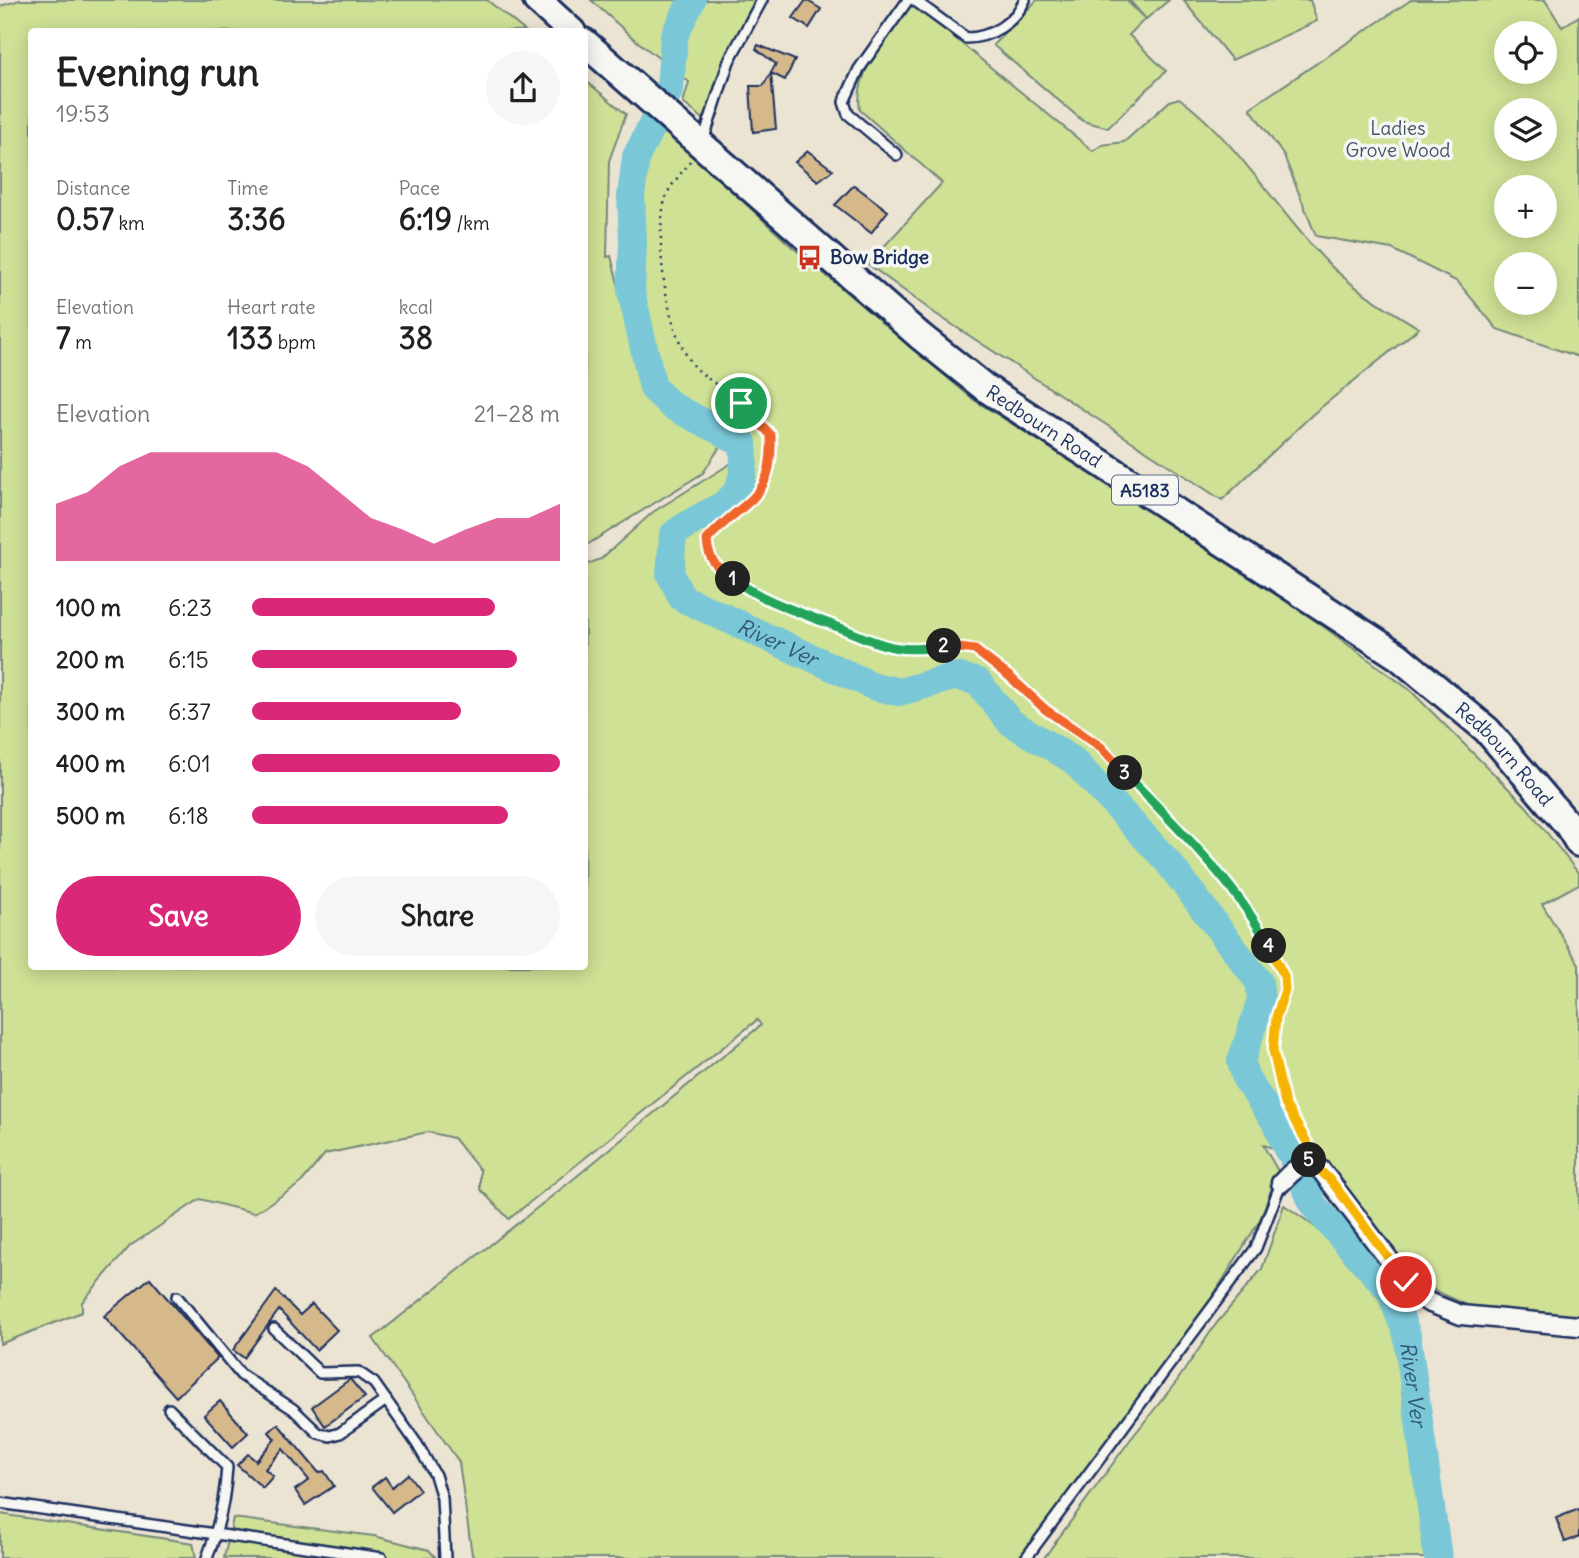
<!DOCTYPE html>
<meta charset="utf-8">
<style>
:root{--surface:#fff;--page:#f6f6f6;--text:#202124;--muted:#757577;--accent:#db2777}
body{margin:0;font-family:Delius,sans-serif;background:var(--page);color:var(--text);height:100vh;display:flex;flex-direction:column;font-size:26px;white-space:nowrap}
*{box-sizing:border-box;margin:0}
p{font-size:23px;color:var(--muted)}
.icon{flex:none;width:38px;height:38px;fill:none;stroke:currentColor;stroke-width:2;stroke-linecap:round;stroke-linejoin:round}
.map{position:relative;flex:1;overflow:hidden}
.panel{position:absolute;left:28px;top:28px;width:560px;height:942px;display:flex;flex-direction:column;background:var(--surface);border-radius:7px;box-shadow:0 4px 18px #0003}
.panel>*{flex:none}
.buttons{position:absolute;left:1494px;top:21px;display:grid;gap:14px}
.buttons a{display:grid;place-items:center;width:63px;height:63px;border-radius:50%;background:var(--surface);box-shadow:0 4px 18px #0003;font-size:35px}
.pin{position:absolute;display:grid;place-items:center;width:60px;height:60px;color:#fff;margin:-30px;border:4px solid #fff;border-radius:50%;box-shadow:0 2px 7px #0007}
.km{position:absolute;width:35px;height:35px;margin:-18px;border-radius:50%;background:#222;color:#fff;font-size:19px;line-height:35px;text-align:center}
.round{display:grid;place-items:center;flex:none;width:74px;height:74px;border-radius:37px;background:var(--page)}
.summary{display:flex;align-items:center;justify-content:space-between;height:119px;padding:0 28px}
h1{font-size:38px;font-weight:800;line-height:52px}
.metrics{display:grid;grid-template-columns:repeat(3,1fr);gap:10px;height:119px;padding:7px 28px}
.metrics div{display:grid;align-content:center}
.metrics b{font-size:30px;font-weight:800}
.metrics small{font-size:19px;font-weight:400}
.metrics p{font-size:19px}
.chart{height:196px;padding:14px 28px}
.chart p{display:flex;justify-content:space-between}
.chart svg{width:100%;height:126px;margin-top:7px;fill:var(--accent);opacity:.7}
.primary-button{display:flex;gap:14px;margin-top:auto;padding:14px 28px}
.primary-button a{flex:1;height:80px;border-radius:42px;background:var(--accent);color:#fff;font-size:28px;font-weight:800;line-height:80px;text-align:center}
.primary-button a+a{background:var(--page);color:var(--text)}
ul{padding:0 28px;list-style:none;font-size:23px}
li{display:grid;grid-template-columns:112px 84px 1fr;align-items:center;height:52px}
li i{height:18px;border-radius:9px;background:var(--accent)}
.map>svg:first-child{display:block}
.green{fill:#cfe195;stroke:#75887a;stroke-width:2;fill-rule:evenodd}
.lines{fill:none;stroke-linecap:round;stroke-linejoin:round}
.river{stroke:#79c7d7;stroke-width:28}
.building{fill:#d5b98a;stroke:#1b2f5e;stroke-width:2}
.lane-casing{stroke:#1b2f5e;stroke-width:14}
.street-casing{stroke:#1b2f5e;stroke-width:23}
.primary-casing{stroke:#1b2f5e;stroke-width:32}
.path{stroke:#1b2f5e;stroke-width:2.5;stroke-dasharray:2 5;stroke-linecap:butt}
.lane{stroke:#f6f6f2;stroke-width:9}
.street{stroke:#f6f6f2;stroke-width:18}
.primary{stroke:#f6f6f2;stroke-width:26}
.split-1-casing{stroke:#fff;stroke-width:14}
.split-2-casing{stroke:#fff;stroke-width:14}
.split-3-casing{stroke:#fff;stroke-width:14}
.split-4-casing{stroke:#fff;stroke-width:14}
.split-5-casing{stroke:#fff;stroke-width:14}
.split-6-casing{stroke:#fff;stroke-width:14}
.split-1{stroke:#f0652b;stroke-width:9}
.split-2{stroke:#22a559;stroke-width:9}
.split-3{stroke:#f0652b;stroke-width:9}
.split-4{stroke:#22a559;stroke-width:9}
.split-5{stroke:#f5b400;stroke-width:9}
.split-6{stroke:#f5b400;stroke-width:9}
.labels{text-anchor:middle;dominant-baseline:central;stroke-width:7;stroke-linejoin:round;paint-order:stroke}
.shield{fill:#f6f6f2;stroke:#5d6b8a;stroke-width:2}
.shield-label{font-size:18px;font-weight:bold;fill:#1b2f5e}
.park-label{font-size:19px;fill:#3f5369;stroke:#f6f6f2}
.poi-label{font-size:19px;font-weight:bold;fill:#1b2f5e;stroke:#f6f6f2;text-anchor:start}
.street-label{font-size:19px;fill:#1b2f5e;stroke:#f6f6f2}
.water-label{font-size:21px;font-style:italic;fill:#32557c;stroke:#f6f6f2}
</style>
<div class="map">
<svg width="1579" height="1558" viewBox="0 0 1579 1558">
<rect width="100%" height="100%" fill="#ece4d3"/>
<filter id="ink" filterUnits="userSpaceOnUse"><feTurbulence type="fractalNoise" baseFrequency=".0143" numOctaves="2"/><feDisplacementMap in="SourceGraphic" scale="14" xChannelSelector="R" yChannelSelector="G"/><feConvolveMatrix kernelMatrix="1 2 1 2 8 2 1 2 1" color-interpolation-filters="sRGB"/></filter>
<g filter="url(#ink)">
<!-- green -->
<g class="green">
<path d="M20,0H487L525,31L32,32V966H584L585,565L601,559L653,512L754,449L739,426L663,388L635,285L641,162L661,125L790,245L974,400L1253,575L1410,690L1526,806L1579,874V884L1542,904L1579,964V1334L1520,1329L1416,1282L1366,1211L1320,1162L1263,1145L1278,1171L1260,1220L1211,1299L1023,1558H481L472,1555L459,1462L373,1338L571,1181L761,1025L757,1020L509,1219L480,1189V1170L453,1138L428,1132L325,1154L300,1184L254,1213L200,1199L130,1246L82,1302V1312L0,1344V6Z"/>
<path d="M591,0H755L723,61L706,121L683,103L689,82L633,38Z"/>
<path d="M1037,0H1126L1145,19L1129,35L1166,71L1108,128L1083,121L993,45Z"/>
<path d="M1129,0H1169L1146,19Z"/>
<path d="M1183,0H1310L1317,21L1232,60Z"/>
<path d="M1411,0H1545L1562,27L1579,16V357L1497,329L1458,282L1392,249L1316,236L1284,156L1250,108ZM1507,33H1545V72H1507ZM1507,110H1545V149H1507ZM1507,187H1545V226H1507ZM1507,264H1545V303H1507Z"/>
<path d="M912,3L1093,151L1102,145L1124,142L1170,101L1179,98C1237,141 1274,206 1323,258C1350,287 1386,308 1419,328L1313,414L1222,500L936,314L868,264L942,183L860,110C853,70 890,34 912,3Z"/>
<path d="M585,80L626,114L609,161L607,257L611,256L644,387L672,417L721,445L703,473L585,546Z"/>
<path d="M1284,1205C1328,1234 1373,1270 1394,1320L1423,1490L1419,1510L1425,1558H1044L1130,1440L1177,1381L1216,1324L1262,1269Z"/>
<path d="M0,1514L193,1543L196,1558H0Z"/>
<path d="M233,1518L374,1536L429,1550L436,1558H224Z"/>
</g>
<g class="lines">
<!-- river -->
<g class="river">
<path id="s1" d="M692,0L674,36L670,89L636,157L631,196L633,242L631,291L653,388L672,406L743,443C750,513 714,501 673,535L670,574L682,598L873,686L899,692L957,676L978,682L1010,722L1073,760L1168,862L1259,982L1261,1000L1241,1062L1246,1079L1276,1123L1287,1149"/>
<path id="s2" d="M1294,1162L1314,1206L1390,1291L1407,1335L1438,1558"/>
</g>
</g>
<!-- building -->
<g class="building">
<path d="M806,0L821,9L809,28L793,18Z"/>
<path d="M758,45L795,60L785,80L771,73L776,129L753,132L750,86H763L776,64L756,49Z"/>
<path d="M808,151L833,170L818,181L795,162Z"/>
<path d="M854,185L888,211L871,233L835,205Z"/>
<path d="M150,1278L218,1358L176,1397L104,1316Z"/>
<path d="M276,1291L300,1315L312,1304L337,1330L316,1350L279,1310L244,1358L233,1350Z"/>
<path d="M350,1379L365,1397L325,1426L312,1407Z"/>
<path d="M220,1401L248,1433L233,1447L204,1415Z"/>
<path d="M278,1424L319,1473L324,1471L334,1486L305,1505L295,1490L309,1480L283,1449L265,1469L273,1476L263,1488L237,1465L248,1454L256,1461L275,1439L269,1432Z"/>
<path d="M408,1474L420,1490L392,1512L372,1487L385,1477L392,1487Z"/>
<path d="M1579,1509V1537L1565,1542L1556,1518Z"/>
</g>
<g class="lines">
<defs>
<g id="lane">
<path d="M914,0L966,38C991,38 1015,22 1025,0"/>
<path d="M703,141L729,61L762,0"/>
<path d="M897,155L848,114L844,102L859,69L908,0"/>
<path d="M177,1297L241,1375L293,1409L318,1433L330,1436L340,1433L386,1400"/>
<path d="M274,1329L320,1373L358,1372L374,1383L417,1444L435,1475L442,1498L445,1558"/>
<path d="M169,1409L227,1467C225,1499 219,1528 207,1558"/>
<path d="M0,1503L382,1558"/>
<path d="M1026,1558L1256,1248L1281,1183"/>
</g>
<path id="street" d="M1281,1183C1295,1169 1302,1159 1321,1170L1406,1282L1428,1302L1461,1315L1579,1326"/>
<g id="primary">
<path d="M537,0L572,32"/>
<path id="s3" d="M584,42L920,336L984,387L1398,656L1487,730L1568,825L1579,843"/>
</g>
</defs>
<!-- lane casing -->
<use href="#lane" class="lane-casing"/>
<!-- street casing -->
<use href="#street" class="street-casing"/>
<!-- primary casing -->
<use href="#primary" class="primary-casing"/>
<!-- path -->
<path class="path" d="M690,161C683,172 670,185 666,197C653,237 666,336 695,367C709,382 727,390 742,403C752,413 761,425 771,435C774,503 745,497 707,540L708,554L717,568L753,594L872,643L923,649L950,645L975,650L1010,677L1046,710L1101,747L1202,854L1253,917L1284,977L1285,990L1276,1017L1273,1051L1285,1103L1309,1150"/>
<!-- lane -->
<use href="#lane" class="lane"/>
<!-- street -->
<use href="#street" class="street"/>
<!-- primary -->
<use href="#primary" class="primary"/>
</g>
</g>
<g class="lines" filter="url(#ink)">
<defs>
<path id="split-1" d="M733,579C717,568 708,560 707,540C745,497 774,502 771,435L741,403"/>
<path id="split-2" d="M733,579C763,601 796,611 830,624C878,642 890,655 944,646"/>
<path id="split-3" d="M944,646L975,650L1010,677L1046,710L1101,747L1125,773"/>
<path id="split-4" d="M1125,773C1176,827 1234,880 1269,946"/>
<path id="split-5" d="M1269,946L1284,976L1285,990L1276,1017L1273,1051L1285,1104L1308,1144L1309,1160"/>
<path id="split-6" d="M1309,1160L1332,1182L1406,1282"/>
</defs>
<!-- split-1 casing -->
<use href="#split-1" class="split-1-casing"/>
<!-- split-2 casing -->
<use href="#split-2" class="split-2-casing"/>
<!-- split-3 casing -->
<use href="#split-3" class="split-3-casing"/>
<!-- split-4 casing -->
<use href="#split-4" class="split-4-casing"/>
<!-- split-5 casing -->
<use href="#split-5" class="split-5-casing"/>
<!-- split-6 casing -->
<use href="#split-6" class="split-6-casing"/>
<!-- split-1 -->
<use href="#split-1" class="split-1"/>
<!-- split-2 -->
<use href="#split-2" class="split-2"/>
<!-- split-3 -->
<use href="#split-3" class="split-3"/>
<!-- split-4 -->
<use href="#split-4" class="split-4"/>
<!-- split-5 -->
<use href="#split-5" class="split-5"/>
<!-- split-6 -->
<use href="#split-6" class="split-6"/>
</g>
<!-- icons -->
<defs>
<symbol id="bus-bare" viewBox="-9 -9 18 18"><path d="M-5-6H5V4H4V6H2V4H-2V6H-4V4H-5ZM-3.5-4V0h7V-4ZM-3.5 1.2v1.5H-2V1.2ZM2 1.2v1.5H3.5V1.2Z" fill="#c8321e" stroke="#f6f6f2" stroke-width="2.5" paint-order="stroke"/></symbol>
</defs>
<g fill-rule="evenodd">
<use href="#bus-bare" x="792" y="240" width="35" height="35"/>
</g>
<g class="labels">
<!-- shield labels -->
<rect class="shield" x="1112" y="475.5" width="66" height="29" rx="5"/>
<g class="shield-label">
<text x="1145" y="490">A5183</text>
</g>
<!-- park labels -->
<g class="park-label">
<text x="1398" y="128">Ladies<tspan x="1398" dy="22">Grove Wood</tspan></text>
</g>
<!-- poi labels -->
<g class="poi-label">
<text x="830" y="257">Bow Bridge</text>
</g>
<!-- street labels -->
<g class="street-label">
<text stroke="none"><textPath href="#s3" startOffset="600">Redbourn Road</textPath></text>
<text stroke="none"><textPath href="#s3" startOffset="1167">Redbourn Road</textPath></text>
</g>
<!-- water labels -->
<g class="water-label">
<text stroke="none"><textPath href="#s1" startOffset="808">River Ver</textPath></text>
<text stroke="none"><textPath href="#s2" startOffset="259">River Ver</textPath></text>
</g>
</g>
</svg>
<div class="buttons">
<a><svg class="icon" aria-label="locate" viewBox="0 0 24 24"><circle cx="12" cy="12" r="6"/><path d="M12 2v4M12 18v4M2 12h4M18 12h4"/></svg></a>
<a><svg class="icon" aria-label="layers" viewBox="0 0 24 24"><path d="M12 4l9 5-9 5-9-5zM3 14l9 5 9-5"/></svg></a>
<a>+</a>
<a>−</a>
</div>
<div class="pin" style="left:741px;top:403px;background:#1e9e55"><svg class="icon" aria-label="arrive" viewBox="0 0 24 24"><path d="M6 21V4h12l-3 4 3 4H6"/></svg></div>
<div class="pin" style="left:1406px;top:1282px;background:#d93025"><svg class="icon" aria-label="check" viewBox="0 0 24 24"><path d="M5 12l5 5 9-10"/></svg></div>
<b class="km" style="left:733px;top:579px">1</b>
<b class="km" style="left:944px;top:646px">2</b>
<b class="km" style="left:1125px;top:773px">3</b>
<b class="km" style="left:1269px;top:946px">4</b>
<b class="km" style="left:1309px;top:1160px">5</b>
<section class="panel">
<div class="summary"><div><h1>Evening run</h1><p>19:53</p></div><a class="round"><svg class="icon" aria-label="share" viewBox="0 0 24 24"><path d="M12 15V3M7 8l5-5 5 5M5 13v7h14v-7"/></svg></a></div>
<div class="metrics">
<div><p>Distance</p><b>0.57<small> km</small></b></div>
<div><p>Time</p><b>3:36</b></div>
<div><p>Pace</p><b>6:19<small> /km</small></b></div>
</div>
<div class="metrics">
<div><p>Elevation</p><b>7<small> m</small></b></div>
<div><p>Heart rate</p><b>133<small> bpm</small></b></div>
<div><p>kcal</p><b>38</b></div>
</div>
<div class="chart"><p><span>Elevation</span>21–28 m</p>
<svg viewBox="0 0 160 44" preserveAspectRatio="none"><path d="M0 44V24L10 20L20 11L30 6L40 6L50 6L60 6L70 6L80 11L90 20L100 29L110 33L120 38L130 33L140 29L150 29L160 24V44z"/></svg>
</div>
<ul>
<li><b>100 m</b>6:23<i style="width:79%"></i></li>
<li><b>200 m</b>6:15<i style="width:86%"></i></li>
<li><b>300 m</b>6:37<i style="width:68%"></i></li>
<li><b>400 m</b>6:01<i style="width:100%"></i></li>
<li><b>500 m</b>6:18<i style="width:83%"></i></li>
</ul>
<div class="primary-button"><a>Save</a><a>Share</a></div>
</section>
</div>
